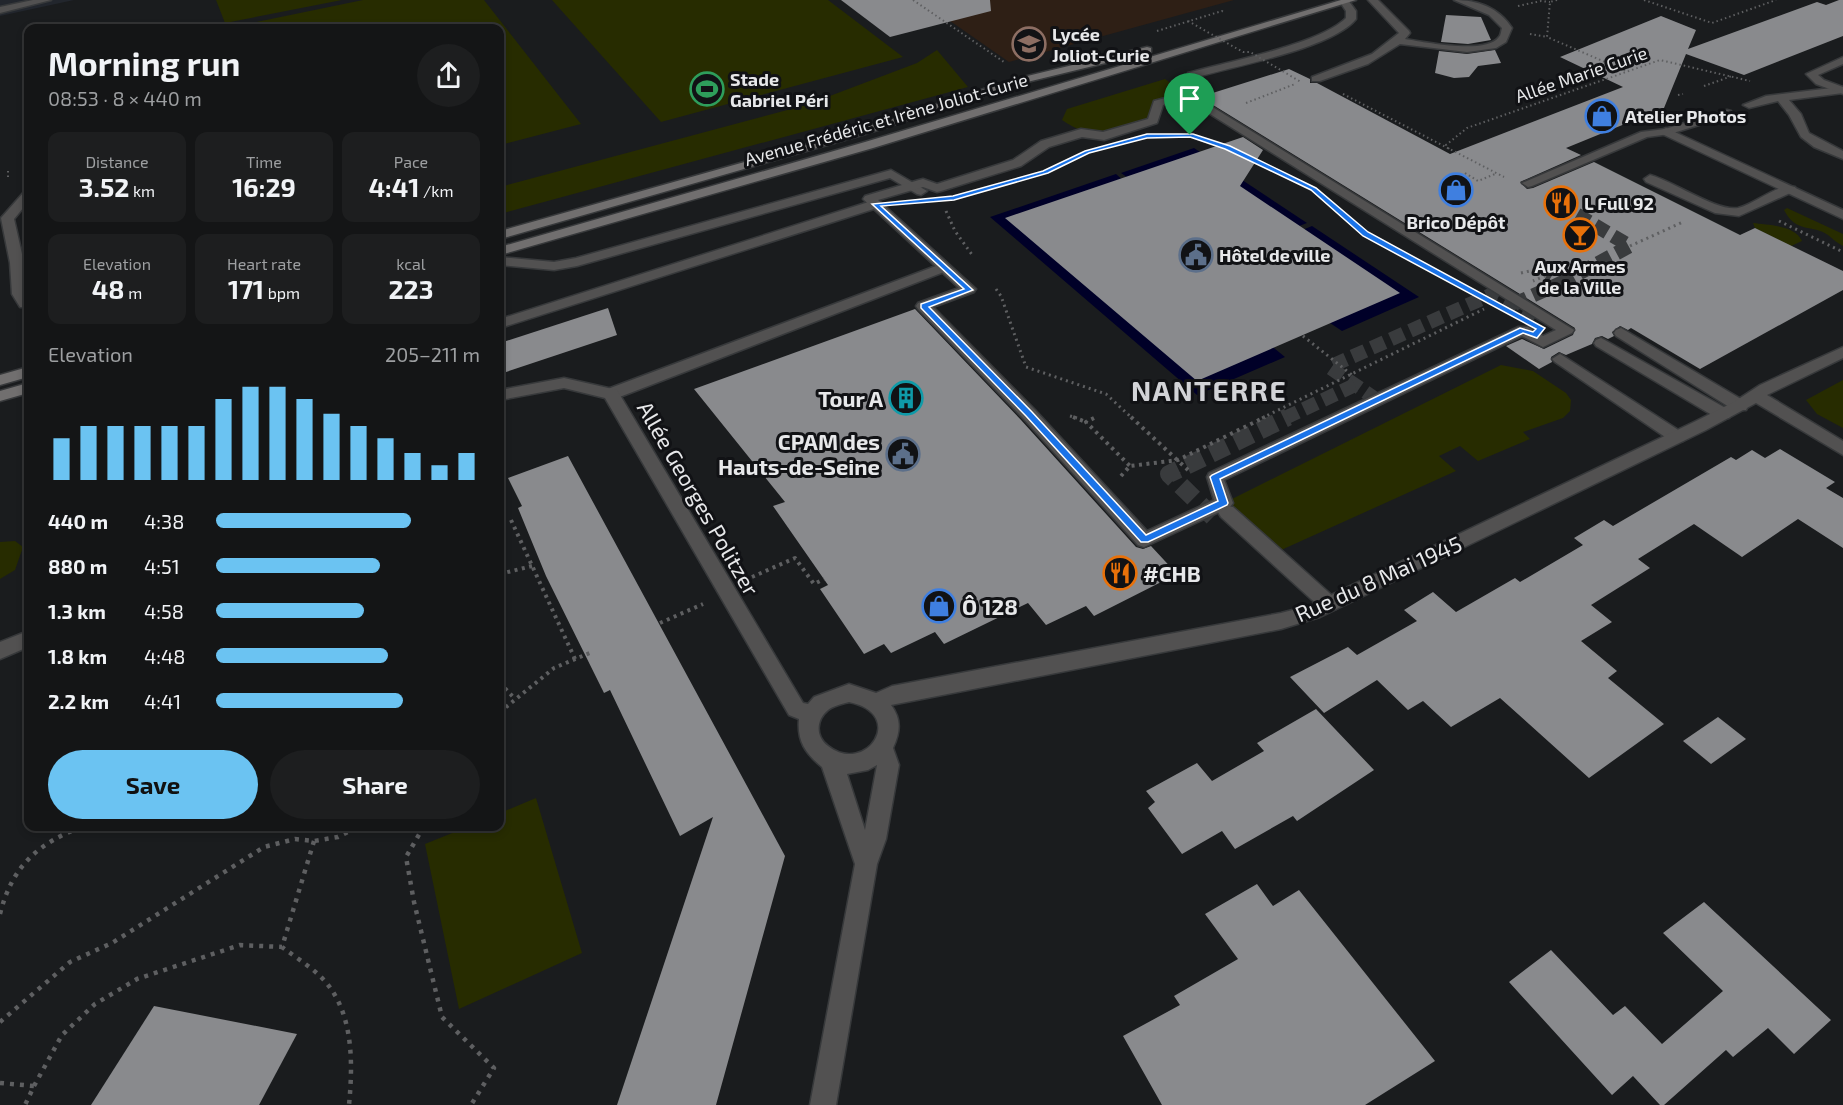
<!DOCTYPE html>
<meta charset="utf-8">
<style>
:root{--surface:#141516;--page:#1d1e1f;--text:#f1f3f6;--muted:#9d9fa1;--line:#333435;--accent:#6bc3f2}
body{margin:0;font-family:"Exo 2",sans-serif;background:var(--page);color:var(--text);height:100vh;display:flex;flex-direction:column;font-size:22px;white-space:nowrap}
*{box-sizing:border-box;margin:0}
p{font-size:20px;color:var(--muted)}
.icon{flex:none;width:33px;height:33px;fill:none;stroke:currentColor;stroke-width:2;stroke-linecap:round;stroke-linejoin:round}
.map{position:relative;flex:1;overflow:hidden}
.sheet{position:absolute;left:24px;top:24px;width:480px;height:807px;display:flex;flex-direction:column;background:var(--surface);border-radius:12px;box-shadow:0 3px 9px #0003,0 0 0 2px var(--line)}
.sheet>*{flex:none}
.pin{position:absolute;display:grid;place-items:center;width:51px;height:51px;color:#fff;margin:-62px -26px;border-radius:50% 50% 50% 0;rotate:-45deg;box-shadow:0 0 6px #0007}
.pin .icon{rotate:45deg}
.round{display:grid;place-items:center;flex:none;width:63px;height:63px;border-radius:32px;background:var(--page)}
.head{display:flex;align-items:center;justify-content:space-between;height:102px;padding:0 24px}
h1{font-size:33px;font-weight:700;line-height:45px}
.metrics{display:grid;grid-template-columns:repeat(3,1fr);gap:9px;height:102px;padding:6px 24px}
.metrics div{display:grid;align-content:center;border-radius:12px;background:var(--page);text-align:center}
.metrics b{font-size:26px;font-weight:700}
.metrics small{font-size:16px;font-weight:400}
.metrics p{font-size:16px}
.chart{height:168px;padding:12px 24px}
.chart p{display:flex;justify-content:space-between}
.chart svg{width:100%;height:108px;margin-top:6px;stroke:var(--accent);stroke-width:6}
.action{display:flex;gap:12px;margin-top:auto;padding:12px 24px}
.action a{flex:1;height:69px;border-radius:36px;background:var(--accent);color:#111;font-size:24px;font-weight:700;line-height:69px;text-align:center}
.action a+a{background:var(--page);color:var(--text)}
ul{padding:0 24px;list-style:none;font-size:20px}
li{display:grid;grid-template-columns:96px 72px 1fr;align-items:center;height:45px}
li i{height:15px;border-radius:8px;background:var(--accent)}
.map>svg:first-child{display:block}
.built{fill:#22262d}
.education{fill:#2e1f15}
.green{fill:#272c00}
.water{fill:#000028}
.building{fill:#898a8d}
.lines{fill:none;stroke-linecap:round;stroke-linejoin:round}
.pedestrian-tunnel-far1{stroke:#393b3d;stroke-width:14;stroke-dasharray:14 7;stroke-linecap:butt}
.pedestrian-tunnel{stroke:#393b3d;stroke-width:18;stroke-dasharray:18 9;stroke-linecap:butt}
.service-casing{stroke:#37393b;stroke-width:3}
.pedestrian-casing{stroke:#37393b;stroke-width:3}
.minor-casing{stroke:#37393b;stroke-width:3}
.secondary-casing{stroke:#37393b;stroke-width:3}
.path-far3{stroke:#5e5f61;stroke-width:2;stroke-dasharray:1.5 3;stroke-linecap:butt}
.path-far2{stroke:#5e5f61;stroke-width:3;stroke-dasharray:2 4;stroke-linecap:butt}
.path-far1{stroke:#5e5f61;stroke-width:4;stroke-dasharray:3 4.5;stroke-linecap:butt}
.path{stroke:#5e5f61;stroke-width:4.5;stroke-dasharray:4 6;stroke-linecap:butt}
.service{fill:#525151;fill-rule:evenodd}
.pedestrian{fill:#525151;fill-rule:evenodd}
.minor{fill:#525151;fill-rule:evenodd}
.secondary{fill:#716f6f;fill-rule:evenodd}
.path-bridge{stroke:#5e5f61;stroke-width:2;stroke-dasharray:1.5 3;stroke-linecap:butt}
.route{fill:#1a73e8;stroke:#fff;stroke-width:1.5;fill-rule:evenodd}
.labels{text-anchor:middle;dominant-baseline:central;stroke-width:6;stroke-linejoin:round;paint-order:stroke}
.far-poi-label{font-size:18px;font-weight:bold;fill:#e7e8ea;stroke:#111215;text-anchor:start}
.far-street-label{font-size:18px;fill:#e7e8ea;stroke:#111215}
.poi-label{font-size:22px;font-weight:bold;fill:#e7e8ea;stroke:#111215;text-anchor:end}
.street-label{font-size:22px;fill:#e7e8ea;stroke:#111215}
.district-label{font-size:28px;font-weight:bold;letter-spacing:1.5px;fill:#d2d3d7;stroke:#111215}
</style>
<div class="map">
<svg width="1843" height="1105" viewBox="0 0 1843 1105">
<rect width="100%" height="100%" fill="#1a1c1e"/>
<!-- built -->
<path class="built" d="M0,0H74L0,16Z"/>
<!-- education -->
<path class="education" d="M920,0H1234L1009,62Z"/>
<!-- green -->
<g class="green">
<path d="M216,0H342L225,23Z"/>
<path d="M363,0H484L581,124L500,145V28H254L252,23Z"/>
<path d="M552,0H828L903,57L661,122Z"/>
<path d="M937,50L968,87L500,214V187L806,105L917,63Z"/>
<path d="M1165,79L1188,95L1158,103L1153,121C1114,133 1099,145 1062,120L1067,109Z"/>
<path d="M1787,208L1843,234V246C1837,243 1833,239 1828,235C1813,224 1796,234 1784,210Z"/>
<path d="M1753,223C1768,225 1795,225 1802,241L1791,246L1755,228Z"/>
<path d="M1501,365L1533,371L1566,393L1571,400L1570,411L1563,418L1523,432L1530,439L1478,461L1460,446L1439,456L1456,471L1279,551L1224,503Z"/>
<path d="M1843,380V428L1817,414L1806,400Z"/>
<path d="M15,541L23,547L15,570L0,579V542Z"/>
<path d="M536,798L582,953L459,1009L425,844L467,827L500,826V813Z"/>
</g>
<!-- water -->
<g class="water">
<path d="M1194,148L1307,223L1294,228L1131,180L1121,173Z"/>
<path d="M1116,174L1125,182L1268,343L1285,357L1197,395L990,217Z"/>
<path d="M1312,226L1419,297L1342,331L1324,319L1300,231Z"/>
</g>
<!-- building -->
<g class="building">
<path d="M841,0H990L991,11L890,37Z"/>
<path d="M1839,0H1843V36L1744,75L1686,54L1664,108L1566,148L1581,155L1520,182L1527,189L1533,188L1594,162L1740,235L1755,228L1843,271V290L1700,369L1631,328L1628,330L1620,326L1612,332L1614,336L1608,339L1602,336L1595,338L1592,344L1566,355L1559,352L1551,357L1552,362L1539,369L1506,346L1522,339L1544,349L1573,335L1575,328L1200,97L1289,69L1310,79V83H1317L1450,154L1623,87L1560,57L1661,16L1696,30L1688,49L1817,2L1826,5Z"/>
<path d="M1446,15L1481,17L1491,40L1468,44L1441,42Z"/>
<path d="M1495,50L1501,63L1478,66L1469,77L1454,78L1435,73L1439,51L1467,54Z"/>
<path d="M1243,137L1263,150L1240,186L1400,293L1197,381L1005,218Z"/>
<path d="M608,308L617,335L500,374V343Z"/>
<path d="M915,309L1021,420L1136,547L1143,549L1151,546L1177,574L1094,616L1086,606L1046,625L1028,603L944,644L935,632L891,653L884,644L864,654L820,589L828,585L773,506L785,502L694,389Z"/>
<path d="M1780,449L1835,482L1826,488L1843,498V548L1798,519L1742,557L1694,524L1638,559L1650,568L1591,605L1612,622L1581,641L1617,671L1608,678L1664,724L1589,778L1500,698L1451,727L1423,701L1408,710L1377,680L1324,713L1290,677L1348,647L1357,655L1417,621L1404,610L1433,592L1456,612L1515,578L1520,582L1583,545L1574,538L1604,520L1613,526L1731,457L1736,460L1752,450L1765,458Z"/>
<path d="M568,456L785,856L716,1105H617L713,817L680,836L610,690L604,693L546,576L518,508L522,506L508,478Z"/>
<path d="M1316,709L1374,770L1297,821L1293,816L1235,849L1222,831L1182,854L1148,808L1155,802L1146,791L1197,763L1212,781L1264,751L1257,743Z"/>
<path d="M1718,717L1746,739L1711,764L1683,741Z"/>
<path d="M1257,884L1273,906L1299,890L1435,1061L1365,1105H1162L1123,1036L1180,1005L1174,996L1238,959L1205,914Z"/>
<path d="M1704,902L1831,1020L1794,1054L1768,1028L1733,1057L1726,1050L1664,1105H1660L1633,1076L1612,1095L1509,982L1551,950L1613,1015L1625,1006L1662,1044L1723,991L1663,933Z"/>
<path d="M154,1006L297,1034L259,1105H91Z"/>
</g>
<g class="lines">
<!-- pedestrian-tunnel-far1 -->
<g class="pedestrian-tunnel-far1">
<path d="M1561,283L1630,246L1564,207"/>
<path d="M1514,304L1561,283L1547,275"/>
<path d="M1377,400L1329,367L1495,293L1537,316"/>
<path d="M1285,418L1355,385"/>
</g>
<!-- pedestrian-tunnel -->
<path class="pedestrian-tunnel" d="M1213,517L1169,474L1288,417"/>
<defs>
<g id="service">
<path d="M33,0H51L0,13V7Z"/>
<path d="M1342,0H1348L1356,11V19C1333,48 1235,66 1197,77L1195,82L1200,88L1198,90H1190L1184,82L1188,73C1227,62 1320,44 1346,18V11L1340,2Z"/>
<path d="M1368,0H1378L1409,31L1410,33L1405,39C1424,42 1486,55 1499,37C1501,35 1501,31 1502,28L1489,15L1454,0C1478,0 1499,8 1512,28L1506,42L1496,48L1467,52L1400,44L1368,64L1320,81H1312V77L1372,54L1399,33Z"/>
<path d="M1840,87H1843V93L1789,100L1801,114L1809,133L1843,151V159L1814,147L1801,137L1789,115L1778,101L1749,108L1743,105L1766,96Z"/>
<path d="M1727,110L1731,111V115L1670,134L1647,137L1532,186L1528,187L1522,183L1641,132L1665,129Z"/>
<path d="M891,170L927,191L921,195L917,194L890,178L577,266L554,270L500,265V257L554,262L576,258Z"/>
<path d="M1650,175C1673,181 1717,212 1738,208C1756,204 1777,183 1795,187L1797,190L1739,216L1715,213L1646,182L1644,179Z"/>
<path d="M28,191V202L14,219L24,263L26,294L28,307H20L12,294L10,263L1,218L24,192Z"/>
<path d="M875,200L881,204L880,207L500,328V319Z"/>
<path d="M944,263L951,267L949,270L617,398L611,399L603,394L605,390Z"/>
<path d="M1621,328L1746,402L1748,406L1746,410H1734L1616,336L1614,333L1616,330Z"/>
<path d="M1601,338L1729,410L1731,414L1729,418H1717L1596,346L1594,343L1596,340Z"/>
<path d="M1560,354L1683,433L1685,437L1683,441H1671L1555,362L1552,359Z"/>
<path d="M1227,506L1233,507L1336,599L1338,604L1336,609L1329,611L1322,609L1221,517L1218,512L1221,507Z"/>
</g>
<path id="pedestrian" d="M1188,92L1574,330L1572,333L1543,347L1522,336L1224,480L1233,503L1230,507L1144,547L1138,545L1023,418L918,309L916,306L918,303L959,288L863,199L865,196L919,180L923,179L937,184L1013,160L1041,141L1081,129L1103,132L1148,119L1154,101ZM1186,99L1556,330L1543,336L1528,327H1518L1209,473L1207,477L1214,500L1147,531L1035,410L933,307L974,292L976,289L878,200L923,187L937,192L941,191L1021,166L1049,147L1082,137L1104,140L1157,123L1163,105Z"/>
<g id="minor">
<path d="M1843,57V64L1818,75L1824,80L1843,87V94L1816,84L1806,74Z"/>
<path d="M1666,128L1843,210V219L1662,134V130Z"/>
<path d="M1843,347V358L1767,395L1843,441V455L1756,403L1706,430L1320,617L1281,629L891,705C902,720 900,732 893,748L899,765L886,839L877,864L836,1105H810L855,864L822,767C805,753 797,741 799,719L789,715L605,398L564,388L500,400V390L564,378L617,390L803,703L808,704L814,697L849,684L876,693L892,686L1281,613L1308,606L1694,422L1734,402L1760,385ZM849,702C908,714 866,776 828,746C815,736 816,720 828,710C833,706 842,704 849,702ZM877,765L865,830L847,774L868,770Z"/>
<path d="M28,631V647L0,659V642Z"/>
</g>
<g id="secondary">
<path d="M1341,0H1356L873,148L500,255V247L865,142Z"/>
<path d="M1147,47L1151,48V52L1023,83L862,135L500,239V231L854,131L1015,79Z"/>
<path d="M28,367V377L0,385V375Z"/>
<path d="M28,383V393L0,401V391Z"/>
</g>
</defs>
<!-- service casing -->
<use href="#service" class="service-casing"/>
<!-- pedestrian casing -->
<use href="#pedestrian" class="pedestrian-casing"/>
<!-- minor casing -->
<use href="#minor" class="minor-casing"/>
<!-- secondary casing -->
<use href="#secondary" class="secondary-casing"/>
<!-- path-far3 -->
<g class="path-far3">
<path d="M913,0L1004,62"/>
<path d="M1557,0L1550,2L1547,37L1626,71"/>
<path d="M1644,0L1712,23L1776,0"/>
<path d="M1518,6L1541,1L1550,2"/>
<path d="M250,24L251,28"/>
<path d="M1157,31L1222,11L1225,13"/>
<path d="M1530,34L1547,37"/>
<path d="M1704,86L1732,76"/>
<path d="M1343,94L1504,177"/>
<path d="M1678,95L1683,94"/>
<path d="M1246,103L1295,84"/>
<path d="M1171,136L1190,135L1214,143"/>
<path d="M1449,149L1446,145L1467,128L1660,60L1750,81"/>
<path d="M8,171V180"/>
<path d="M1465,173L1478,181L1495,174"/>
</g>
<!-- path-far2 -->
<g class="path-far2">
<path d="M1551,201L1564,207"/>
<path d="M946,211L955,231L973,256"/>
<path d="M1779,221L1843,252"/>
<path d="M1630,246L1683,222"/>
<path d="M1521,273L1538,269L1547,275L1533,281"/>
<path d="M996,289L1001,296L1026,367L1106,394L1132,418"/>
<path d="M1303,336L1352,375"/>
<path d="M1070,416L1077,418"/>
<path d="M1262,418L1484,309"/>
</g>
<!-- path-far1 -->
<g class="path-far1">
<path d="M1073,417L1086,422"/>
<path d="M1131,417L1188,470"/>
<path d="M1094,418L1086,422L1130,466"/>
<path d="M1121,476L1130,466L1178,460L1265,417"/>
<path d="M511,520L575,659"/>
<path d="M500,574L532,566"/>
<path d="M752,577L795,558L814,584L824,579"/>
<path d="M660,623L703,604"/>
<path d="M500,683L514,698"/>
<path d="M500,712L554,668L592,652"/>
</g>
<!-- path -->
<g class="path">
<path d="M424,826L406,857L414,902L442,1017L494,1068L471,1105"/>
<path d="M314,841L282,947C295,957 310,966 322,978C354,1011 353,1063 349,1105"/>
<path d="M0,914C12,866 38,843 84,826"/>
<path d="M0,1022L70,962L112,943L264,847L295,839L314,841L338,837L360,826"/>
<path d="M0,1083L34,1086L25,1105"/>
<path d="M34,1086L62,1035L95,1004L137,979L240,945L282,947"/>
</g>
<!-- service -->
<use href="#service" class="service"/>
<!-- pedestrian -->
<use href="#pedestrian" class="pedestrian"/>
<!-- minor -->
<use href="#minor" class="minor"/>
<!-- secondary -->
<use href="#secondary" class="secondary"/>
<!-- path-bridge -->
<path class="path-bridge" d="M1188,21L1243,52H1250L1301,82"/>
</g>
<!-- route -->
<path class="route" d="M1147,134H1193L1230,146L1316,188L1368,232L1545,328L1537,338L1523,333L1220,479L1228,503L1227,505L1148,542H1141L1026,416L921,308V304L964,289L872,204L953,196L1043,171L1085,151ZM1190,137L1225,149L1311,190L1363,236L1536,329L1533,332L1520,328L1212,475L1210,477L1218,501L1146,535L1032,412L929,307L973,290L881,206L954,200L1048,173L1089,153L1147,138Z"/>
<!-- icons -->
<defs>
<symbol id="school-ring" viewBox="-11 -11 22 22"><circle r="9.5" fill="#111215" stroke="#8d6e63" stroke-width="1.5"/><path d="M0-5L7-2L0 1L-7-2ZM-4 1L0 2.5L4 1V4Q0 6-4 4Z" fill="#8d6e63"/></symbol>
<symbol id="stadium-ring" viewBox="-11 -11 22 22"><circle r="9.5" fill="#111215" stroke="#2e9e5b" stroke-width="1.5"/><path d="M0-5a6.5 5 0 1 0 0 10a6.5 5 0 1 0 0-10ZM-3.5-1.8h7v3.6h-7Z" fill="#2e9e5b"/></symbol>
<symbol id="shop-ring" viewBox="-11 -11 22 22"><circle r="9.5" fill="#111215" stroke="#3f7fe0" stroke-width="1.5"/><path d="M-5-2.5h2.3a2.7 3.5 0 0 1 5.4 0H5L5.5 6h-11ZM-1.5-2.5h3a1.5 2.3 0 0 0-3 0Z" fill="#3f7fe0"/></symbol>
<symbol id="restaurant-ring" viewBox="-11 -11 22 22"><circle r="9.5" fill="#111215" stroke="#e8710a" stroke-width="1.5"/><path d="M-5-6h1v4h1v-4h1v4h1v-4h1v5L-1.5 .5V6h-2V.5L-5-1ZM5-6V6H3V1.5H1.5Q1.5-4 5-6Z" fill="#e8710a"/></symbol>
<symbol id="bar-ring" viewBox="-11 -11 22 22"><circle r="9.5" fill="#111215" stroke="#e8710a" stroke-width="1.5"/><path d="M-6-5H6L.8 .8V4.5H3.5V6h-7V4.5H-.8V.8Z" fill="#e8710a"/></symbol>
<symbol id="civic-ring" viewBox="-11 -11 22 22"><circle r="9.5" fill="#111215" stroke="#5c6f8a" stroke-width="1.5"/><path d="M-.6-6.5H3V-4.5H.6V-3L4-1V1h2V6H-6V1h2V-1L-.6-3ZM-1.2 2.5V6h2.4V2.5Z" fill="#5c6f8a"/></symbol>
<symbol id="building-ring" viewBox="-11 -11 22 22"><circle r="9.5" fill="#111215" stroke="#0f9aa8" stroke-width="1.5"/><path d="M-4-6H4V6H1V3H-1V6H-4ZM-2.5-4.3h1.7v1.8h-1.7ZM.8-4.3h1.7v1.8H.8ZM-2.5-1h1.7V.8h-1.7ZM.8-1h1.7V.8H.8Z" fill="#0f9aa8"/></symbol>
</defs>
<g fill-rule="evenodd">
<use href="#school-ring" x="1010" y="25" width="38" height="38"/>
<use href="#stadium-ring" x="688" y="70" width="38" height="38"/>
<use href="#shop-ring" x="1583" y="97" width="38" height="38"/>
<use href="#shop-ring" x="1437" y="171" width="38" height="38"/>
<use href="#restaurant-ring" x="1542" y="184" width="38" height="38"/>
<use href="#bar-ring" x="1561" y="216" width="38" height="38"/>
<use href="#civic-ring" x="1177" y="236" width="38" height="38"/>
<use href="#building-ring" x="887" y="379" width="38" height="38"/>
<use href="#civic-ring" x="884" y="435" width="38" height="38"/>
<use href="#restaurant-ring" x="1101" y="554" width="38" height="38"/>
<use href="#shop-ring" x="920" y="587" width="38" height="38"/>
</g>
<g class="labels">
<!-- far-poi labels -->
<g class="far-poi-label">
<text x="1052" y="34">Lycée<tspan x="1052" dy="21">Joliot-Curie</tspan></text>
<text x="730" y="79">Stade<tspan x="730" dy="21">Gabriel Péri</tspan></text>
<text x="1625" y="116">Atelier Photos</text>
<text x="1584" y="203">L Full 92</text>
<text x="1456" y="222" text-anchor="middle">Brico Dépôt</text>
<text x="1219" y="255">Hôtel de ville</text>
<text x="1580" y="266" text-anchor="middle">Aux Armes<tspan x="1580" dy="21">de la Ville</tspan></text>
</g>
<!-- far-street labels -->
<g class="far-street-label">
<text transform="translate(1581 74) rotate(-19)">Allée Marie Curie</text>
<text transform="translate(886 119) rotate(-16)">Avenue Frédéric et Irène Joliot-Curie</text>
</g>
<!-- poi labels -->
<g class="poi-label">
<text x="883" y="398">Tour A</text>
<text x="880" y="441">CPAM des<tspan x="880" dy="25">Hauts-de-Seine</tspan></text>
<text x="1143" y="573" text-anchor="start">#CHB</text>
<text x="962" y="606" text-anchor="start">Ô 128</text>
</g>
<!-- street labels -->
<g class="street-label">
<text transform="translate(699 498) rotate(60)">Allée Georges Politzer</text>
<text transform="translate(1378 578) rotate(-24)">Rue du 8 Mai 1945</text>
</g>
<!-- district labels -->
<g class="district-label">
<text x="1209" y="390">NANTERRE</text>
</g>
</g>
</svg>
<div class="pin" style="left:1190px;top:135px;background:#1e9e55"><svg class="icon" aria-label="arrive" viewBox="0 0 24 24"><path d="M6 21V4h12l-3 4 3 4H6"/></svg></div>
<section class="sheet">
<div class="head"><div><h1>Morning run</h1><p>08:53 · 8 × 440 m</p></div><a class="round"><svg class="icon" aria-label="share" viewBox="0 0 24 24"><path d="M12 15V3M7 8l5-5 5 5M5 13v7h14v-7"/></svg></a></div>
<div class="metrics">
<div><p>Distance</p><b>3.52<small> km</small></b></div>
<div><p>Time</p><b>16:29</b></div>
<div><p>Pace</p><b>4:41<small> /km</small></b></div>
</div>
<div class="metrics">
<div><p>Elevation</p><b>48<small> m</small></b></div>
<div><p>Heart rate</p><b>171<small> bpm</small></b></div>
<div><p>kcal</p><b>223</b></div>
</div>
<div class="chart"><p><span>Elevation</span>205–211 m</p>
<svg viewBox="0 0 160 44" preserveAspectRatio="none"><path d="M5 44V27M15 44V22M25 44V22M35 44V22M45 44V22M55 44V22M65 44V11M75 44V6M85 44V6M95 44V11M105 44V17M115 44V22M125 44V27M135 44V33M145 44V38M155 44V33"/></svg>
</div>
<ul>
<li><b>440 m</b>4:38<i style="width:74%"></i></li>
<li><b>880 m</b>4:51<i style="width:62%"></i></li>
<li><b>1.3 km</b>4:58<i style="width:56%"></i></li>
<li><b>1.8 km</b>4:48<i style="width:65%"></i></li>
<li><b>2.2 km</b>4:41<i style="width:71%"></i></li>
</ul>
<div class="action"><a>Save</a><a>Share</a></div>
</section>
</div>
